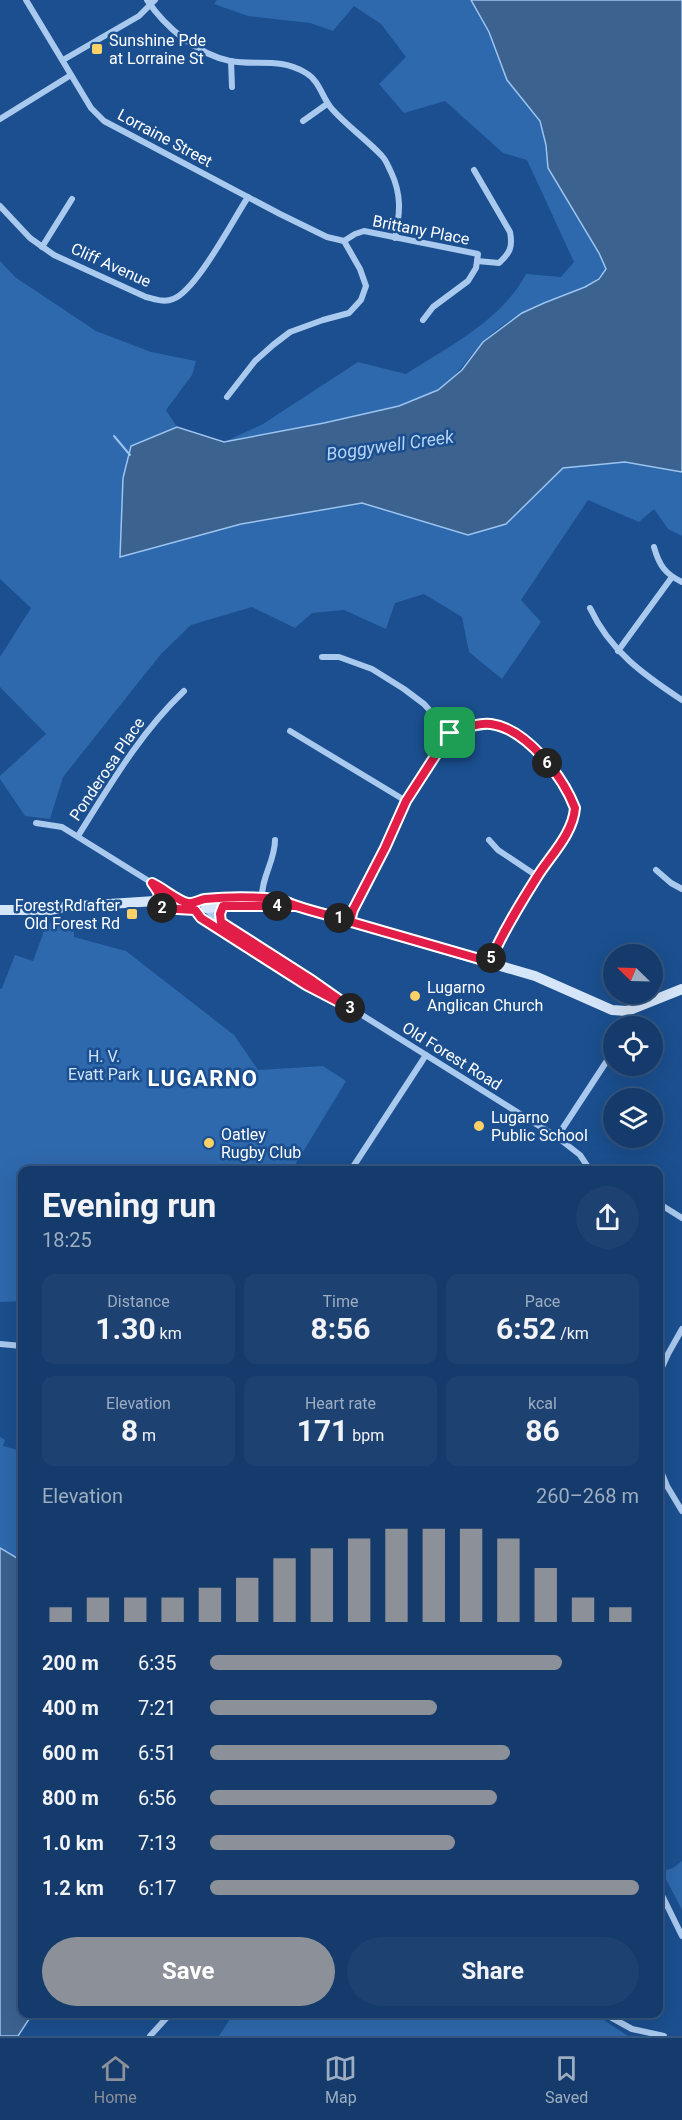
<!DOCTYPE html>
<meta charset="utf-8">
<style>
:root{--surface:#143b6b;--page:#1d4271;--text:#f1f3f6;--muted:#9dadc1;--line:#33557e;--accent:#8c9099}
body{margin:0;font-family:Roboto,sans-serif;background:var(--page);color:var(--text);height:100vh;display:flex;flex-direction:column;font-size:22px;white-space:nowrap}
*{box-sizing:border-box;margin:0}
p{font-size:20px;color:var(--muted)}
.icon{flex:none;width:33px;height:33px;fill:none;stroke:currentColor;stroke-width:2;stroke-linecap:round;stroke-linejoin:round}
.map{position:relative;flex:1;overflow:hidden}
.side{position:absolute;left:18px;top:1166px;width:645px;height:852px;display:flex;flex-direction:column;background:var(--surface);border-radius:12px;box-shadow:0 6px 24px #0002,0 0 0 2px var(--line)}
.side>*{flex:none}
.needle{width:39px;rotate:293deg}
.buttons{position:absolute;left:603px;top:944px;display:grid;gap:12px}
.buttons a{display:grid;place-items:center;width:60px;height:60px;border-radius:50%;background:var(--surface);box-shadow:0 6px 24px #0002,0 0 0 2px var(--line);font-size:30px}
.pin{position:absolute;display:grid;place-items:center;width:51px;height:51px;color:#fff;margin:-26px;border-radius:12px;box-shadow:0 3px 9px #0006}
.km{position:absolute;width:30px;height:30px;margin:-15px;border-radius:50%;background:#222;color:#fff;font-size:16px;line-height:30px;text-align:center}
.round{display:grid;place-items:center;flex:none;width:63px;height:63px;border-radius:32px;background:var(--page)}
.summary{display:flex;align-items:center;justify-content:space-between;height:102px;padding:0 24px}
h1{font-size:33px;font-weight:700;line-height:45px}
.metrics{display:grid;grid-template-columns:repeat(3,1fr);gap:9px;height:102px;padding:6px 24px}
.metrics div{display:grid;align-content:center;border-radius:12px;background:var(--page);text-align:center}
.metrics b{font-size:30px;font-weight:700}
.metrics small{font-size:16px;font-weight:400}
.metrics p{font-size:16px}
.chart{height:168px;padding:12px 24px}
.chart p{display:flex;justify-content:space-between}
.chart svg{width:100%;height:108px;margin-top:6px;stroke:var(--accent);stroke-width:6}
.action{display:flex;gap:12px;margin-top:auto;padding:12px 24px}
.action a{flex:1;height:69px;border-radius:36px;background:var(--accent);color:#fff;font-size:24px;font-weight:700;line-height:69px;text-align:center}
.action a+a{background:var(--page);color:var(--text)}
ul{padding:0 24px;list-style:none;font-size:20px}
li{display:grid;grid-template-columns:96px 72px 1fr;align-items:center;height:45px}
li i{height:15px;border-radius:8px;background:var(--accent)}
.dock{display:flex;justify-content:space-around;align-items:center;height:84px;border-top:2px solid var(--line);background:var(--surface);font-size:16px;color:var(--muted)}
.dock a{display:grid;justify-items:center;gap:3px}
.dock .current{color:var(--accent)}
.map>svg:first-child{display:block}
.green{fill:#2e69ad}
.water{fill:#3c6290;stroke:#9cc4f0;stroke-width:1.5}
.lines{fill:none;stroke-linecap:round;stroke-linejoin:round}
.stream{stroke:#9cc4f0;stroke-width:2}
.street{stroke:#a9c9ee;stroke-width:6}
.secondary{stroke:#d6e6fa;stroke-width:10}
.route-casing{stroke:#fff;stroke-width:12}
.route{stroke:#e11d48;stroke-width:8}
.poi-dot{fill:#ffd166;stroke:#1b4f8f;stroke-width:2}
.labels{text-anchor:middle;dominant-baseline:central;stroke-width:5;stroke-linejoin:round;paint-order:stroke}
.poi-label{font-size:16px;fill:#fff;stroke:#1b4f8f;text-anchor:start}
.street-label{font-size:16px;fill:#fff;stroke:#1b4f8f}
.park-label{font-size:16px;fill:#cfe3fa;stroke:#1b4f8f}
.water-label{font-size:18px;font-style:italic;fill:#b5d3f5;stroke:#1b4f8f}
.district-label{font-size:22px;font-weight:bold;letter-spacing:1.5px;fill:#fff;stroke:#1b4f8f}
</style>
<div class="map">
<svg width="682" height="2036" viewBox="0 0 682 2036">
<rect width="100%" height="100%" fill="#1b4f8f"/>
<!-- green -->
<g class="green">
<path d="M217,0H471L489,32L507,80L540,121L546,145L548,168L599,253L606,269C587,295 549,297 522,313C509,321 492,332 482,343C467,359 457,377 438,389C408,408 359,415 324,423L574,446L682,471V536L668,529L654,509L639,522L588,500L521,600L541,622L502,679L469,652L462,617L424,594L395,603L386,629L344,610L312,613L295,628L252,607L191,625L161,654L63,777L50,819L25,816L0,779V776L46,734L0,687V657L31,608L0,579V261L15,277L96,331L151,352L196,361L192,375L166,410L177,427L224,442L263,424L358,362L406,374C448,347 502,320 526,274L561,277L574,262L527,160L503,153L445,101L404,113L379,84L406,57L381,24L354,6L333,31L310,23L248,16L214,4Z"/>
<path d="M74,922V937L126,951L234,1035L258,1070L323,1066L346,1081L292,1170H22V1301L0,1302V989L2,988L15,955L33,961L47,923Z"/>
<path d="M0,1437L5,1440L3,1446L22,1451V1561L0,1548Z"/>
<path d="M682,1861V1910L666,1879V1870L673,1868Z"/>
<path d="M248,2013H593L628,2036H219L230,2019Z"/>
</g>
<!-- water -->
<g class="water">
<path d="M471,0H682V472L625,462L563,468L506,524L468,535L362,503L241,524L120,557L123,478L131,446L177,427L224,442L324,423L399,406L438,390L462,370L483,342L522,313L544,303L585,287L599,279L606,269L599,253L548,168L546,145L540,121L507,80L489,32Z"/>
<path d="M0,1548L22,1561V2013H33L18,2036H0Z"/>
</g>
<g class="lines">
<!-- stream -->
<path class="stream" d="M114,436L130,455"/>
<!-- street -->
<g class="street">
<path d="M26,0L91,108L104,121L280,214L327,237L344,241"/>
<path d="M147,0C165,27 197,54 230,61C257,66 280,57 306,73C320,81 322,98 332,109C347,126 366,139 382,156C386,160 388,166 391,172C402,195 400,214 395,238"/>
<path d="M63,60L139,16L155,0"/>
<path d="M231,61L232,87"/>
<path d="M0,119L71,75"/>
<path d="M303,121L327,104"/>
<path d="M474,170L510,232C513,247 510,253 499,263L477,261"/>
<path d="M0,206L30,238L54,255L146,297C155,299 164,303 173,299C196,291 233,220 248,197"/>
<path d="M344,241L355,234L364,231L478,254L476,268L468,281L433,307L423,320"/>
<path d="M42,247L72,199"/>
<path d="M227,397L255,361L273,345L290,332L323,320L349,313L361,300L366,286L360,269L344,241"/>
<path d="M654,547C659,565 665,574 682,582"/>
<path d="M590,608C610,651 644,675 682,700"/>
<path d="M618,651L672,577"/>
<path d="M322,657H339L372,669L404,689L424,704L450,733"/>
<path d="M290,731L406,801"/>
<path d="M36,823L62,827L152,883L158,892L160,908"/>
<path d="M78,836C110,785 140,733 184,691"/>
<path d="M489,840L498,850L537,876"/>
<path d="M656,870L671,883L682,889"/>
<path d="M155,885L167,890L179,900"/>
<path d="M262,898C261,878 275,861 275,840"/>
<path d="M206,909L217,920L310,979L334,996"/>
<path d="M196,912L204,920L306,985L354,1010L557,1137L580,1155L590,1170"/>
<path d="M350,921L353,910L385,848L406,801L450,733L478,724H491L522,736L538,752L564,785L575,809C573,834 549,857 537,877C520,904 502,933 490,962"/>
<path d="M627,1011L629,1017L628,1026"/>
<path d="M557,1137L614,1050"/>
<path d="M351,1170L426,1055"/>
<path d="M658,1203L682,1218"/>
<path d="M0,1344L22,1346"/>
<path d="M658,1376L668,1354L682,1329"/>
<path d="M658,1464L667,1486L682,1511"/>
<path d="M658,1887L682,1936"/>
<path d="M603,2013L632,2029L664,2036"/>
<path d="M150,2036L171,2013"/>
</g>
<!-- secondary -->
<g class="secondary">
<path d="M194,903C204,894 268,897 283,900C288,901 292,903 296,906L535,976L612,1010L627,1011L682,989"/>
<path d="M206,908L254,905"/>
<path d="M0,910H52L64,907L170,900L194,903"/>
</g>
</g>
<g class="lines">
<defs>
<path id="route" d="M450,733L406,801L385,848L353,910L350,921C333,916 314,912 297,906C286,902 278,899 266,898C246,897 225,897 205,899C199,900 194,904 188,903C179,902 163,888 152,883L158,892L160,908L195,910L201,918L306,985L354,1010L310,979L221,922L220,914L223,906H296L490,962C502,933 520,904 537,877C550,856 573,834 575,808C563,777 527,729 491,724C478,722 463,729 450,733"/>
</defs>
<!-- route casing -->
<use href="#route" class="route-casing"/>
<!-- route -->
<use href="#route" class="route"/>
</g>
<!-- markers -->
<g class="poi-dot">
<rect x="91" y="43" width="12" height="12" rx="3"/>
<rect x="126" y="908" width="12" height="12" rx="3"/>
<circle cx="415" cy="996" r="6"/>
<circle cx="479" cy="1126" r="6"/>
<circle cx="209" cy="1143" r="6"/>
</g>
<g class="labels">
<!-- poi labels -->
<g class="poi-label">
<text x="109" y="40">Sunshine Pde<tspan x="109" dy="18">at Lorraine St</tspan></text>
<text x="120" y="905" text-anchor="end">Forest Rd after<tspan x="120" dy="18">Old Forest Rd</tspan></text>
<text x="427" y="987">Lugarno<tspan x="427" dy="18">Anglican Church</tspan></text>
<text x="491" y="1117">Lugarno<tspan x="491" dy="18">Public School</tspan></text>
<text x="221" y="1134">Oatley<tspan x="221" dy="18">Rugby Club</tspan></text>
</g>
<!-- street labels -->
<g class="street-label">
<text transform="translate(165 138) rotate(28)">Lorraine Street</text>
<text transform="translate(421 230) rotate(11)">Brittany Place</text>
<text transform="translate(111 265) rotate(24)">Cliff Avenue</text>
<text transform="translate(107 769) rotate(-56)">Ponderosa Place</text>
<text transform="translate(452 1056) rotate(32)">Old Forest Road</text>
</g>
<!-- park labels -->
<g class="park-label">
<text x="104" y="1056">H. V.<tspan x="104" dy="18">Evatt Park</tspan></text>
</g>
<!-- water labels -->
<g class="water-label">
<text transform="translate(390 445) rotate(-8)">Boggywell Creek</text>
</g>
<!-- district labels -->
<g class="district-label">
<text x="203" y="1078">LUGARNO</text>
</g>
</g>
</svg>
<div class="buttons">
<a><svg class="needle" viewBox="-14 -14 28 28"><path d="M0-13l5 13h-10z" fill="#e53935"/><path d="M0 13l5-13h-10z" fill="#9dadc1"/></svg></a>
<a><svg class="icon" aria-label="locate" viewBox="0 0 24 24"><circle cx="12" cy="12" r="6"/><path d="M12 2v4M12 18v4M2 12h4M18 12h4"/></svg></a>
<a><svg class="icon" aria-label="layers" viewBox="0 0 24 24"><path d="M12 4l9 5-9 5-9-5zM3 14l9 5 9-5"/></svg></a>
</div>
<div class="pin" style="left:450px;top:733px;background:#1e9e55"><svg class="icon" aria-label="arrive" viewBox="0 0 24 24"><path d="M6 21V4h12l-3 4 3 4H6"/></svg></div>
<b class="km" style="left:339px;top:918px">1</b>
<b class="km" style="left:162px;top:908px">2</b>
<b class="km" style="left:350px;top:1008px">3</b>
<b class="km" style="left:277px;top:906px">4</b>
<b class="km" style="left:491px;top:958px">5</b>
<b class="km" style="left:547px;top:763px">6</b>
<section class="side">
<div class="summary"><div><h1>Evening run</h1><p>18:25</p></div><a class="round"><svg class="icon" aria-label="share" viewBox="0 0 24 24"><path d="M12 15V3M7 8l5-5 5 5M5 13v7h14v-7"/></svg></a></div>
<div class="metrics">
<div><p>Distance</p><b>1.30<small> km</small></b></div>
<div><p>Time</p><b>8:56</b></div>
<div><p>Pace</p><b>6:52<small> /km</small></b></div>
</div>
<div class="metrics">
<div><p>Elevation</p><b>8<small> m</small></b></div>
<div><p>Heart rate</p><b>171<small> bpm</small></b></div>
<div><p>kcal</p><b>86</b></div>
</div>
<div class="chart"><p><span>Elevation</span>260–268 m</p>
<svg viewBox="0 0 160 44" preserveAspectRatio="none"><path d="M5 44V38M15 44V34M25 44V34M35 44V34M45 44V30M55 44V26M65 44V18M75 44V14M85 44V10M95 44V6M105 44V6M115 44V6M125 44V10M135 44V22M145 44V34M155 44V38"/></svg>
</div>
<ul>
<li><b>200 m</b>6:35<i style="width:82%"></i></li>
<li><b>400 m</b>7:21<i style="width:53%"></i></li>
<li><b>600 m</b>6:51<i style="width:70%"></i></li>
<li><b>800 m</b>6:56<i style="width:67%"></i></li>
<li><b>1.0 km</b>7:13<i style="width:57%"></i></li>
<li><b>1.2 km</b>6:17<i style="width:100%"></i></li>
</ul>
<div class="action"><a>Save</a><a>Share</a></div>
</section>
</div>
<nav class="dock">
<a class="current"><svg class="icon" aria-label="home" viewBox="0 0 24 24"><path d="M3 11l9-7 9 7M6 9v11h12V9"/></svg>Home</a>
<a><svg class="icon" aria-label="map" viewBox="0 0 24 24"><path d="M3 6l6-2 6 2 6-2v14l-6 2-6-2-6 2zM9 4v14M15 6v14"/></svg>Map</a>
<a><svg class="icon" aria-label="saved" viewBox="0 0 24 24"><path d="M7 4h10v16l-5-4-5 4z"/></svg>Saved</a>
</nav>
